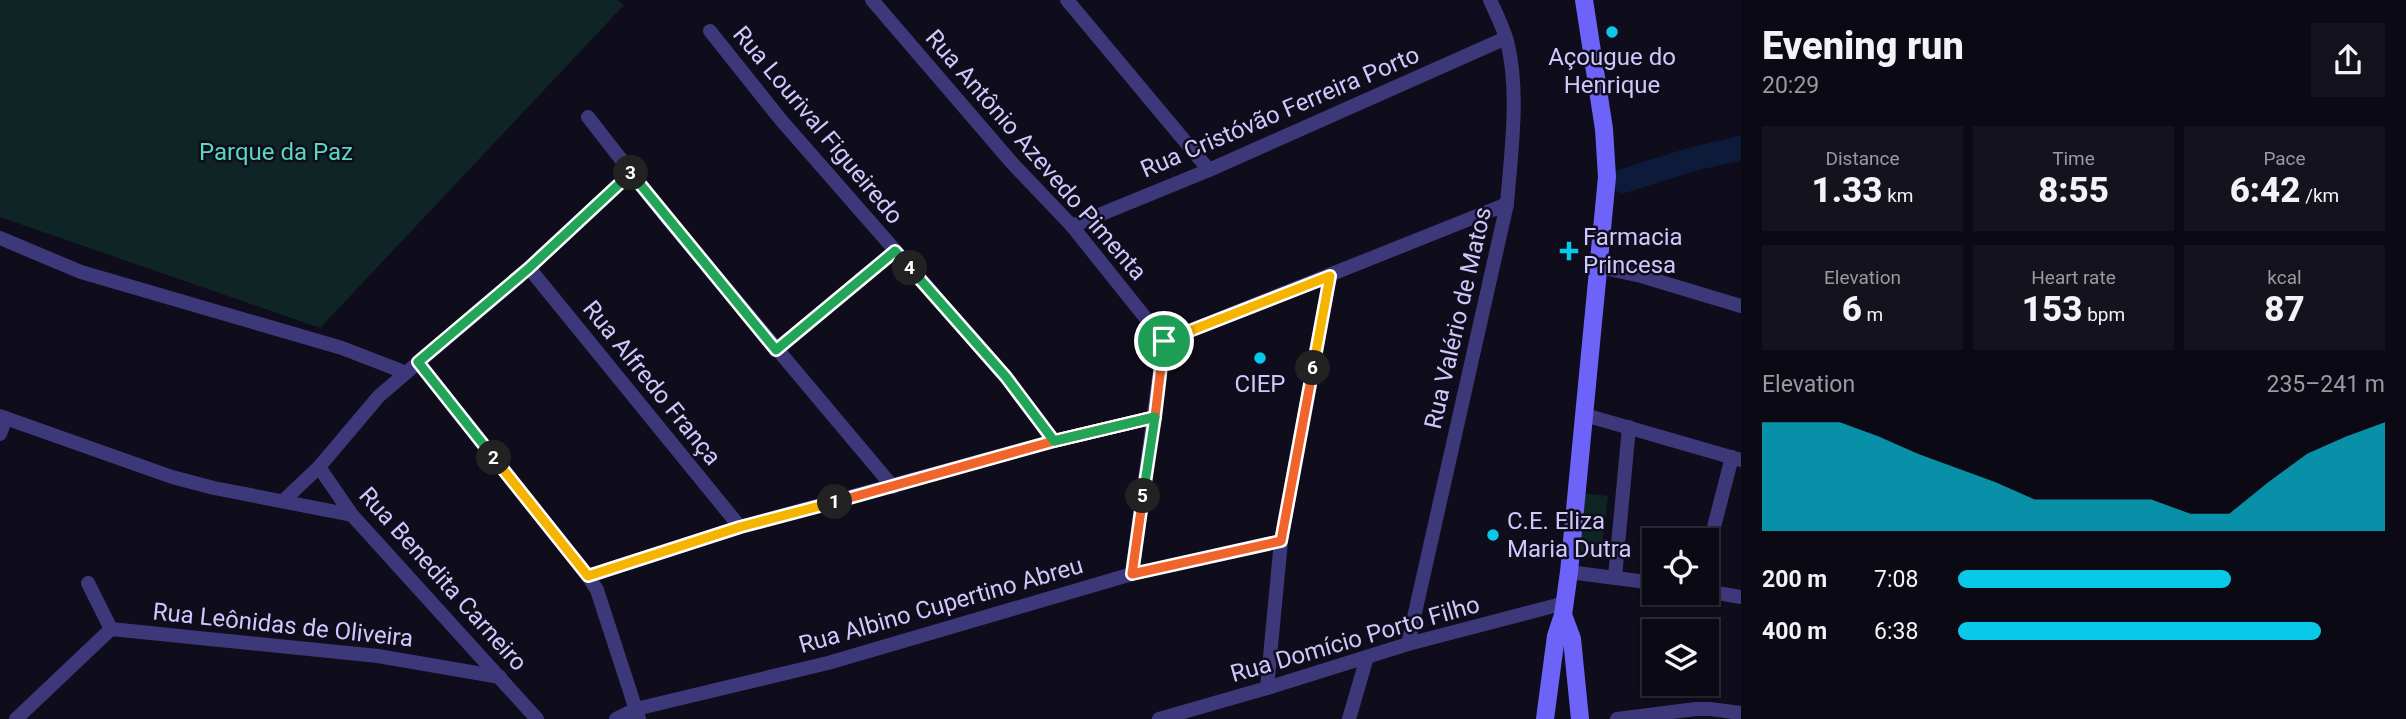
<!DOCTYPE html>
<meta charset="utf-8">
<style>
:root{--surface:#0b0914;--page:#14121d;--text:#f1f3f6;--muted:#9a9aa0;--line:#2b2a34;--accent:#09c9e8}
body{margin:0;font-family:Roboto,sans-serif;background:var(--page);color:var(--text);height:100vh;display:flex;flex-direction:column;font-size:26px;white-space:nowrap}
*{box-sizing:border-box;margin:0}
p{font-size:23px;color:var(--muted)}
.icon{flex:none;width:38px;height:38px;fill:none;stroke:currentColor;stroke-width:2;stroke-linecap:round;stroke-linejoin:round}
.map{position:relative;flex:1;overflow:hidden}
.details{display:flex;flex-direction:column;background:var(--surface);width:665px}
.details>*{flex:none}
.controls{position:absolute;left:1642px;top:528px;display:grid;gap:14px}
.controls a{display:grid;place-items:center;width:77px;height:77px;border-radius:0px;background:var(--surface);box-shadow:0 2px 5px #0004,0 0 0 2px var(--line);font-size:35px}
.pin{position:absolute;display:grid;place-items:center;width:60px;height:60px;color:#fff;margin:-30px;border:4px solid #fff;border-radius:50%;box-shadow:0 2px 7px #0007}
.km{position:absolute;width:35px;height:35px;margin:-18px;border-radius:50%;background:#222;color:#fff;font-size:19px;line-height:35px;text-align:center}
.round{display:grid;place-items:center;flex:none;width:74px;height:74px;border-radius:0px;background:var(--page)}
.headline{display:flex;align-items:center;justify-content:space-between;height:119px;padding:0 21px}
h1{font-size:38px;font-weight:800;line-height:52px}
.metrics{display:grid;grid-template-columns:repeat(3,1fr);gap:10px;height:119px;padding:7px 21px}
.metrics div{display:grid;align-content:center;border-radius:0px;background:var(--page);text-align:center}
.metrics b{font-size:35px;font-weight:800}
.metrics small{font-size:19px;font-weight:400}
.metrics p{font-size:19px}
.chart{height:196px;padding:14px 21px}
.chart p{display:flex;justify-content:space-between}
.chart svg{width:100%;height:126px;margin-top:7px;fill:var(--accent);opacity:.7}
ul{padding:0 21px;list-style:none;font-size:23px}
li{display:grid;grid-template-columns:112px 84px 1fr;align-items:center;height:52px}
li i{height:18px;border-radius:9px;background:var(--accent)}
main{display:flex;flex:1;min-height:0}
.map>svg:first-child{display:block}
.green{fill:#0f2525}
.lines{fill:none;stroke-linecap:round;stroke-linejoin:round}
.river{stroke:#0c1b3a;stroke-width:24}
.street{stroke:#3d3879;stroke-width:14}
.secondary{stroke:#6d63f9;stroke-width:18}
.split-1-casing{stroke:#fff;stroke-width:14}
.split-2-casing{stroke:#fff;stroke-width:14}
.split-3-casing{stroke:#fff;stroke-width:14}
.split-4-casing{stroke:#fff;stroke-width:14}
.split-5-casing{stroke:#fff;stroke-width:14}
.split-6-casing{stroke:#fff;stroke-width:14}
.split-7-casing{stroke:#fff;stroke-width:14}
.split-1{stroke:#f0652b;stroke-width:9}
.split-2{stroke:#f5b400;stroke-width:9}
.split-3{stroke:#22a559;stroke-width:9}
.split-4{stroke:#22a559;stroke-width:9}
.split-5{stroke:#22a559;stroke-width:9}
.split-6{stroke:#f0652b;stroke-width:9}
.split-7{stroke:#f5b400;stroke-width:9}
.poi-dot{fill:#09c9e8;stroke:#0f0c1b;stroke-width:2.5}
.labels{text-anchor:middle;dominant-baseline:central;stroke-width:5;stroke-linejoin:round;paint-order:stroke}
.poi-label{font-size:24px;fill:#d0c8fd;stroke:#0f0c1b}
.street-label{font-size:24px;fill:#d0c8fd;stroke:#0f0c1b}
.park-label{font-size:24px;fill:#58d9be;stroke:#0f0c1b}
</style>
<main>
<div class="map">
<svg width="1741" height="719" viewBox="0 0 1741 719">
<rect width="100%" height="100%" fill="#0f0c1b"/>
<!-- green -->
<g class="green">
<path d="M0,0H617L624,5L320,328L0,217Z"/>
<path d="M1581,493L1608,496L1601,554L1587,558L1575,550Z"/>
</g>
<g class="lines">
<!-- river -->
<path class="river" d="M1623,181L1693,159L1741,148"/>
<!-- street -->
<g class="street">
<path d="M872,0L1012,163L1072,226L1164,341"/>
<path d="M1067,0L1209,170"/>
<path d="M710,31L781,120L1006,377L1054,441"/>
<path d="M588,117L666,217L893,487"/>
<path d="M1072,226L1209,170L1506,38"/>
<path d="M0,238L81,272L342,348L404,372"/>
<path d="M1599,267L1641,276L1741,306"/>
<path d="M529,268L740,527"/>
<path d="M776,350L895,251"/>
<path d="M418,362L588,576L597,590L639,719"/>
<path d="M1585,415L1741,460"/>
<path d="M0,416L172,477L214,488L352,515"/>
<path d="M0,434L6,418"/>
<path d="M319,467L352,515L537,719"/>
<path d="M283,501L319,467L379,396L529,268L631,173"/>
<path d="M1706,558L1732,457"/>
<path d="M1569,572L1654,583"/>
<path d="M1132,574L1164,341L1507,204"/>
<path d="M588,576L740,527L1054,441L1155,417"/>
<path d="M1615,577L1629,427"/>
<path d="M88,583L111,629L378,656L500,677"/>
<path d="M1706,591L1741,597"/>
<path d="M1408,644L1507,204C1511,152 1520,92 1507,41C1503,27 1496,13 1490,0"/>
<path d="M1267,688L1281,541L1330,276"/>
<path d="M16,719L111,629"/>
<path d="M616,719L636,709L828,663L1132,574L1281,541"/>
<path d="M1159,719L1267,688L1408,644L1565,603"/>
<path d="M1349,719L1367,657"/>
<path d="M1617,719L1696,709H1710L1741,713"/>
</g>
<!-- secondary -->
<g class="secondary">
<path d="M1563,615L1572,639L1580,719"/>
<path d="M1545,719L1556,636L1563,615L1569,572L1607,177L1604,129L1584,0"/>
</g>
</g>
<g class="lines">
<defs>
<path id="split-1" d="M835,502L1054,441L1155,417L1164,341"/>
<path id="split-2" d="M494,458L588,576L740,527L835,502"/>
<path id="split-3" d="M494,458L418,362L529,268L631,173"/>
<path id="split-4" d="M631,173L776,350L895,251L910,268"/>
<path id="split-5" d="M910,268L1006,377L1054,441L1155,417L1143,496"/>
<path id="split-6" d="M1143,496L1132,574L1281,541L1313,368"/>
<path id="split-7" d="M1164,341L1330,276L1313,368"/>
</defs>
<!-- split-1 casing -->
<use href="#split-1" class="split-1-casing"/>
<!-- split-2 casing -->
<use href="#split-2" class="split-2-casing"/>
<!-- split-3 casing -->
<use href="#split-3" class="split-3-casing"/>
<!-- split-4 casing -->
<use href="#split-4" class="split-4-casing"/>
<!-- split-5 casing -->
<use href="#split-5" class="split-5-casing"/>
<!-- split-6 casing -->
<use href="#split-6" class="split-6-casing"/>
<!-- split-7 casing -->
<use href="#split-7" class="split-7-casing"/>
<!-- split-1 -->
<use href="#split-1" class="split-1"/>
<!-- split-2 -->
<use href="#split-2" class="split-2"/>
<!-- split-3 -->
<use href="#split-3" class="split-3"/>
<!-- split-4 -->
<use href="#split-4" class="split-4"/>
<!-- split-5 -->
<use href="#split-5" class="split-5"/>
<!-- split-6 -->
<use href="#split-6" class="split-6"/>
<!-- split-7 -->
<use href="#split-7" class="split-7"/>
</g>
<!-- markers -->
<g class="poi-dot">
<circle cx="1612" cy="32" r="7"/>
<path d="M1565.5 240.5h7v7h7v7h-7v7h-7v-7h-7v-7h7z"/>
<circle cx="1260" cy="358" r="7"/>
<circle cx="1493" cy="535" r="7"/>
</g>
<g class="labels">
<!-- poi labels -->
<g class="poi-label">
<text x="1612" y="57">Açougue do<tspan x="1612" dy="28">Henrique</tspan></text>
<text x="1583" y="237" text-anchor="start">Farmacia<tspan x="1583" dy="28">Princesa</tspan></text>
<text x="1260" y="384">CIEP</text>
<text x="1507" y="521" text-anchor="start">C.E. Eliza<tspan x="1507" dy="28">Maria Dutra</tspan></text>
</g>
<!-- street labels -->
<g class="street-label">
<text transform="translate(1280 112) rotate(-23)">Rua Cristóvão Ferreira Porto</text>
<text transform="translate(818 125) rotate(50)">Rua Lourival Figueiredo</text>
<text transform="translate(1036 155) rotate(49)">Rua Antônio Azevedo Pimenta</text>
<text transform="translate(1458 318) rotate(-77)">Rua Valério de Matos</text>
<text transform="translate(652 383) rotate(51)">Rua Alfredo França</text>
<text transform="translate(443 579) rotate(48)">Rua Benedita Carneiro</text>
<text transform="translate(941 605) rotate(-16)">Rua Albino Cupertino Abreu</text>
<text transform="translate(283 625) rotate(6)">Rua Leônidas de Oliveira</text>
<text transform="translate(1355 639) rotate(-16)">Rua Domício Porto Filho</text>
</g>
<!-- park labels -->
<g class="park-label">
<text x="276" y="152">Parque da Paz</text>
</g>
</g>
</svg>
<div class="controls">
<a><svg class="icon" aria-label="locate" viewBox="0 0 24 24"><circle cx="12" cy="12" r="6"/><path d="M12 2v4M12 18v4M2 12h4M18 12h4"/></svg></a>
<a><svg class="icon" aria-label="layers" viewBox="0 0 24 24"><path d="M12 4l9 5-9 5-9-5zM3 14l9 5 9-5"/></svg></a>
</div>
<div class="pin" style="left:1164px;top:341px;background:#1e9e55"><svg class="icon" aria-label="arrive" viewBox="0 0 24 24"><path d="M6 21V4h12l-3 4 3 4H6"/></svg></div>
<b class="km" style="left:835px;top:502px">1</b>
<b class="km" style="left:494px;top:458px">2</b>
<b class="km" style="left:631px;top:173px">3</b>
<b class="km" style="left:910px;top:268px">4</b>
<b class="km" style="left:1143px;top:496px">5</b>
<b class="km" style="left:1313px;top:368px">6</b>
</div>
<section class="details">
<div class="headline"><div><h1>Evening run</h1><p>20:29</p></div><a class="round"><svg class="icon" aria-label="share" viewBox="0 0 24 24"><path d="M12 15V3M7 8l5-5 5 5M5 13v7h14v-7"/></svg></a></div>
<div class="metrics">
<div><p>Distance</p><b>1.33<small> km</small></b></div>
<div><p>Time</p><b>8:55</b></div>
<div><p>Pace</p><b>6:42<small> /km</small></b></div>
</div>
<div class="metrics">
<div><p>Elevation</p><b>6<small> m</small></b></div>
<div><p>Heart rate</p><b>153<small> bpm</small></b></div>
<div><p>kcal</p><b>87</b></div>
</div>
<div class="chart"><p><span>Elevation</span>235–241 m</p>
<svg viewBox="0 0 160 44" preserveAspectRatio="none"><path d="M0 44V6L10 6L20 6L30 11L40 17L50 22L60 27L70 33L80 33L90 33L100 33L110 38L120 38L130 27L140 17L150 11L160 6V44z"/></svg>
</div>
<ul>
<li><b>200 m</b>7:08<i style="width:64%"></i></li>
<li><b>400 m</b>6:38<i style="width:85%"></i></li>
</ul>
</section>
</main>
